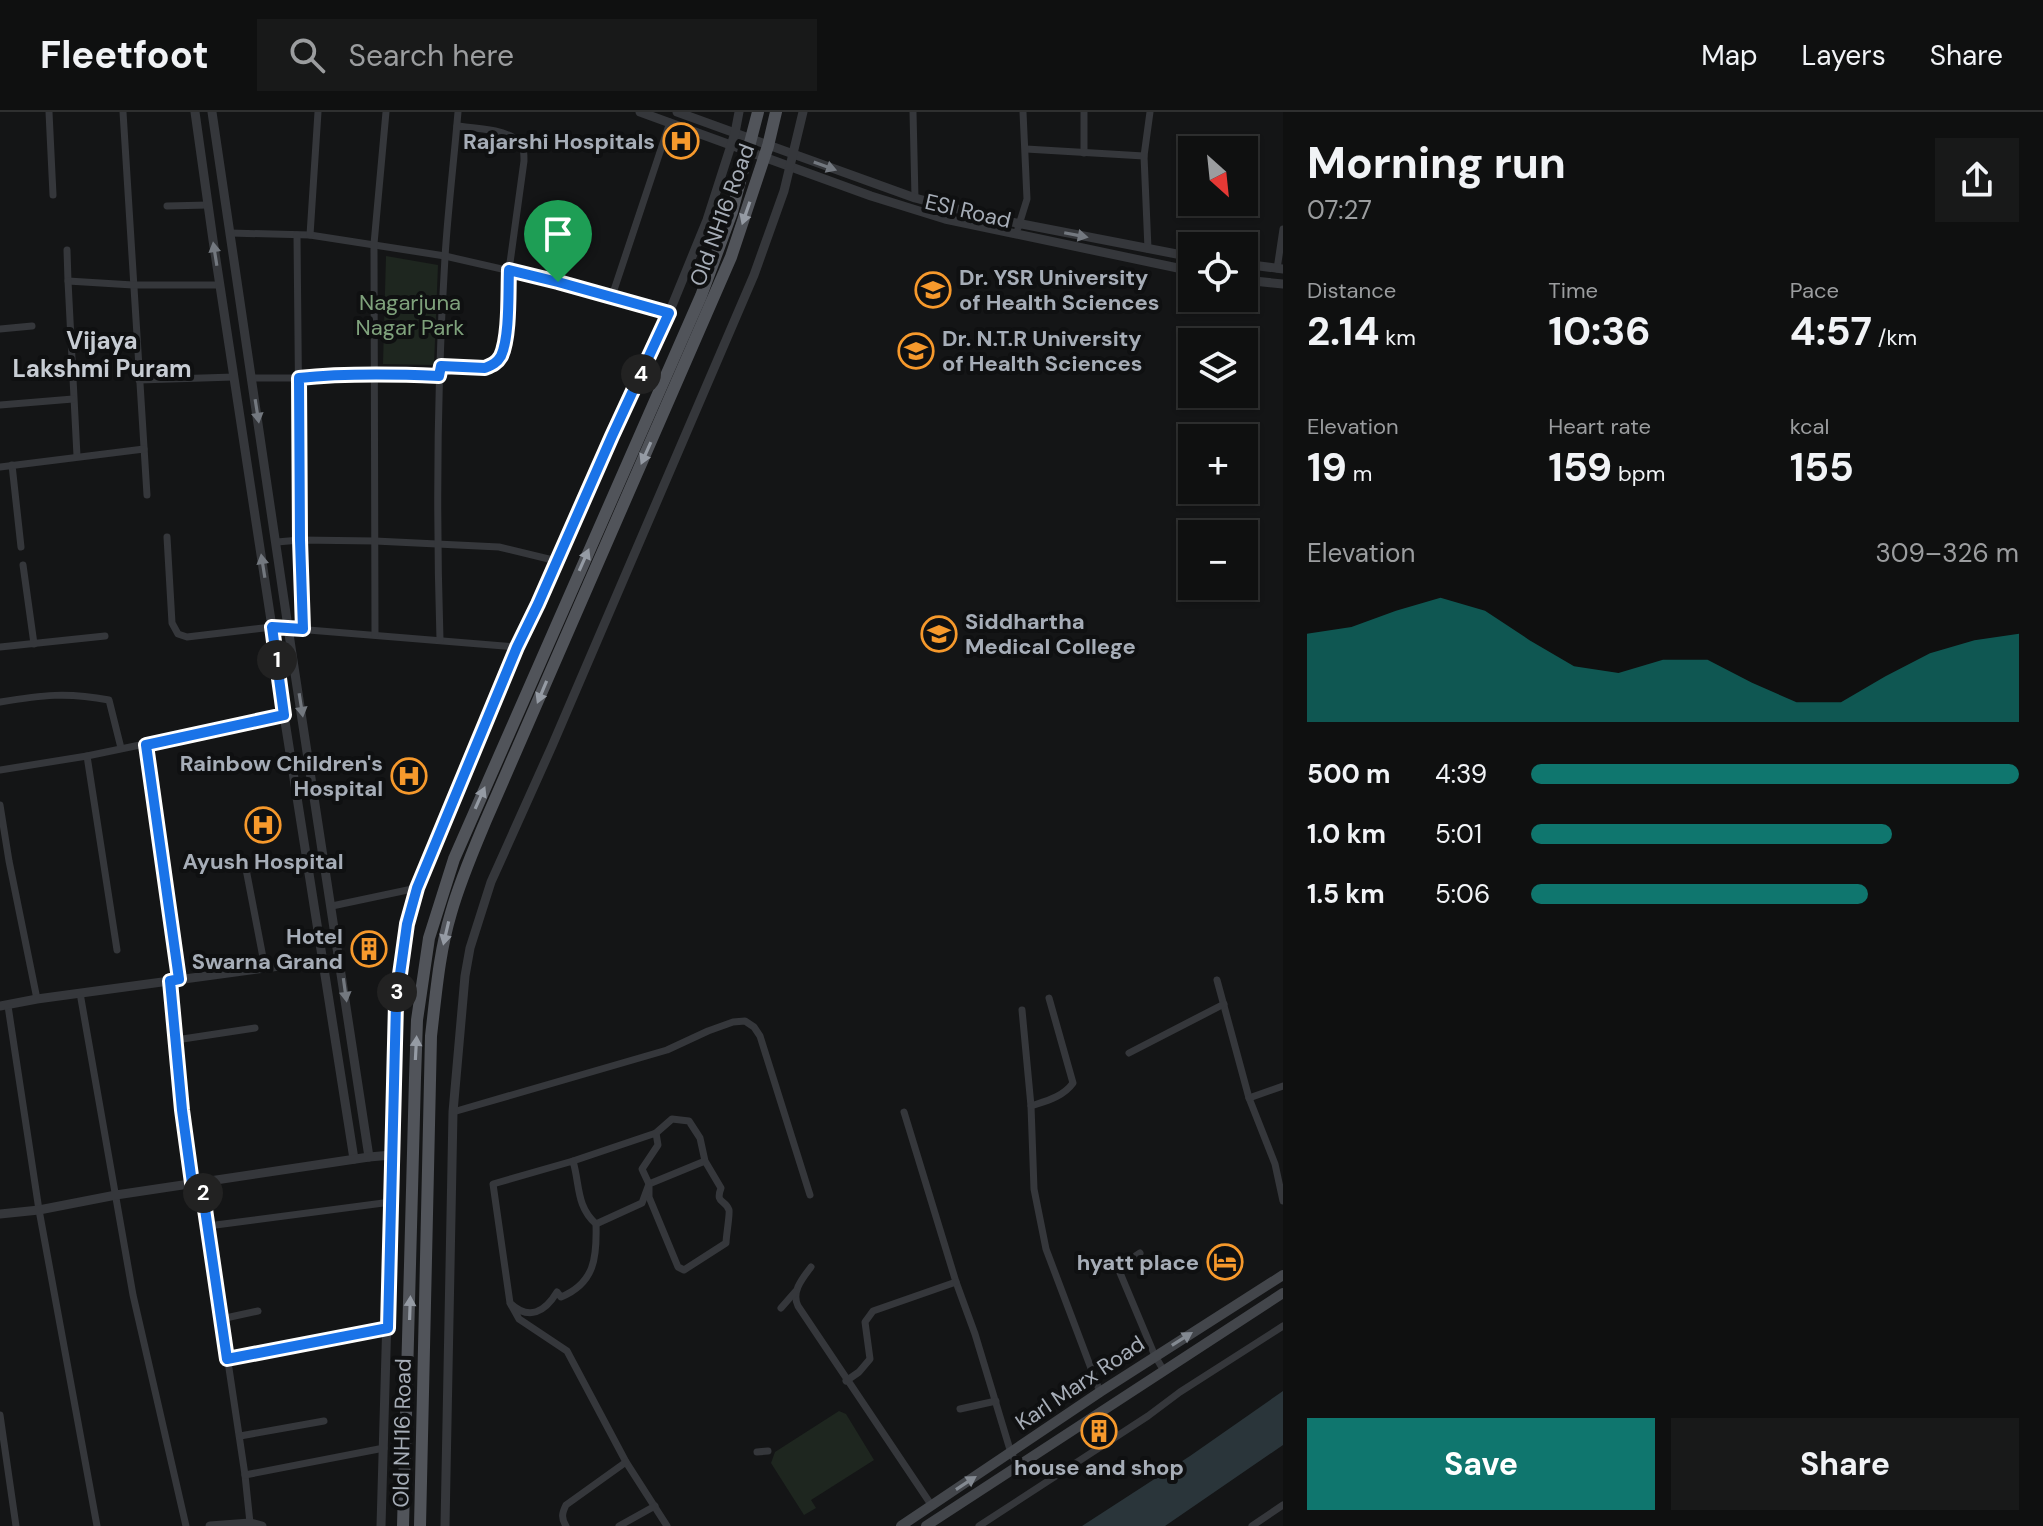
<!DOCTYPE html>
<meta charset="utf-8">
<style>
:root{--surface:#0f1010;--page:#181919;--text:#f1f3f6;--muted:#9b9d9f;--line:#2f3030;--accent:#0f766e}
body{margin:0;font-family:"DM Sans",sans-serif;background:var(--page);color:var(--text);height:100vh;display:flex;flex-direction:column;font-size:30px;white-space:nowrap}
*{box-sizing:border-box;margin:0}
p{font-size:26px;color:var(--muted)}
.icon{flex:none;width:44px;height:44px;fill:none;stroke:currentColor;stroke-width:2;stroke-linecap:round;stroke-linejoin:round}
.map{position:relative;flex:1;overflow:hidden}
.side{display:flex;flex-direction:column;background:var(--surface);width:760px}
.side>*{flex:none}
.needle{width:52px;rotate:153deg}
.controls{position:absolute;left:1178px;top:24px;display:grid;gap:16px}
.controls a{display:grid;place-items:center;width:80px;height:80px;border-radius:0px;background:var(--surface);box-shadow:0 2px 6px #0004,0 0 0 2px var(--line);font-size:40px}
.pin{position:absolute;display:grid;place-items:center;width:68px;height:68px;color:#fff;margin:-82px -34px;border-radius:50% 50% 50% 0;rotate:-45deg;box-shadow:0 0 8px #0007}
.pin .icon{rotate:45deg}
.km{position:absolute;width:40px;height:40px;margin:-20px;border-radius:50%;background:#222;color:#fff;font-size:22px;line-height:40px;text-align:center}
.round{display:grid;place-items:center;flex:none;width:84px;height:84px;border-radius:0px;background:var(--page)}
.overview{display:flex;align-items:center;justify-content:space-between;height:136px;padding:0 24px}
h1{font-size:44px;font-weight:700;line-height:60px}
.stats{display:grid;grid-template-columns:repeat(3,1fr);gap:12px;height:136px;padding:8px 24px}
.stats div{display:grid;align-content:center}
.stats b{font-size:40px;font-weight:700}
.stats small{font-size:22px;font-weight:400}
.stats p{font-size:22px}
.chart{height:224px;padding:16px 24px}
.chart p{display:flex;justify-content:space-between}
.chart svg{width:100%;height:144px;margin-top:8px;fill:var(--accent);opacity:.7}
.cta{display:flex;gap:16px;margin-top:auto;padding:16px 24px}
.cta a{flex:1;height:92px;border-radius:0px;background:var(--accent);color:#fff;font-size:32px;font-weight:700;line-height:92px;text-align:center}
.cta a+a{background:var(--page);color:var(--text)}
ul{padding:0 24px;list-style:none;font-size:26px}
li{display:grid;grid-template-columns:128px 96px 1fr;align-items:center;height:60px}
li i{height:20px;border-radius:10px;background:var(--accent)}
header{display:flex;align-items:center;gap:48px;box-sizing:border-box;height:112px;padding:0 40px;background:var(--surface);border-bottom:2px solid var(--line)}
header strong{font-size:38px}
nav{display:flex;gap:44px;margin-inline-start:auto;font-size:28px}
.search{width:560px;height:72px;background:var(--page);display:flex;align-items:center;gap:20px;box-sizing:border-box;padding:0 28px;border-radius:0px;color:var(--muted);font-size:30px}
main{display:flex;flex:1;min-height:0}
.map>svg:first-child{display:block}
.green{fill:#1e261f}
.water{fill:#2a353a}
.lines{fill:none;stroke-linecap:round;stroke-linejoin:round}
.minor{stroke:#35373b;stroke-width:7}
.tertiary{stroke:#35373b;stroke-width:9}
.secondary{stroke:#43464b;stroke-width:10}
.primary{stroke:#51545a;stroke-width:12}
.oneway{fill:#73787f}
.oneway2{fill:#959ba4}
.oneway3{fill:#838991}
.route-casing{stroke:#fff;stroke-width:16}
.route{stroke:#1a73e8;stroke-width:10}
.labels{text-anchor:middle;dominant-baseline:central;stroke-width:8;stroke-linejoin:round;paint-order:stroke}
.poi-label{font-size:22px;font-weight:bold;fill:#a6adb7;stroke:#0f1011;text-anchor:end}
.street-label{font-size:22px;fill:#a6adb7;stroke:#0f1011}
.park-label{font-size:22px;fill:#7fa27c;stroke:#0f1011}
.neighbourhood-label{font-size:24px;font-weight:bold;fill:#c7ccd3;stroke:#0f1011}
</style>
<header>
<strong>Fleetfoot</strong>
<div class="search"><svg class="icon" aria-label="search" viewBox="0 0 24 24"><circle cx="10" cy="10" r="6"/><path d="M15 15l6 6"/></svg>Search here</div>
<nav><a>Map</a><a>Layers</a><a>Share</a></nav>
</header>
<main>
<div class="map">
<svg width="1283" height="1414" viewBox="0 0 1283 1414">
<rect width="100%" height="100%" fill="#141516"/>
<!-- green -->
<g class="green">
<path d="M386,144L438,153L434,253L383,252Z"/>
<path d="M839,1299L846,1302L874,1348L811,1388L816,1396L804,1403L771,1351L775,1340Z"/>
</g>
<!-- water -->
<path class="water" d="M1283,1279V1333L1165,1414H1082L1190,1344Z"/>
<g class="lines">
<!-- minor -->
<g class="minor">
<path d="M49,0L53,83"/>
<path d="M123,0L147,383"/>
<path d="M913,0L915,86"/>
<path d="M1084,0V41"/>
<path d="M1026,37L1144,44"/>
<path d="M167,94L208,93"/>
<path d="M1018,116L1027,87L1023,0"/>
<path d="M230,121L310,123L445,144L558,170L669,201"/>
<path d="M297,123L300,428L303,517"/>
<path d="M310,123L318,0"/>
<path d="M1148,137L1144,44L1150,0"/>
<path d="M67,138L68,169L133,173H220"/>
<path d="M1277,157L1283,117"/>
<path d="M68,169L77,344"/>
<path d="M612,184L670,10"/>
<path d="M0,217L32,214"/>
<path d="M441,254L485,256L497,249L501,243L508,197L509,158L524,49C524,42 524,35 519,30C507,17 474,16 457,14"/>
<path d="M252,266H299L340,262L375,261L439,264"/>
<path d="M139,268L234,265"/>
<path d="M0,293L73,287"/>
<path d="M12,353L21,435"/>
<path d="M0,355L144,337"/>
<path d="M167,425L172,511L178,522L187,525L272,515L517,535"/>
<path d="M277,430L300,428L375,429L499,435L557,449"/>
<path d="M23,453L34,532"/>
<path d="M375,523L374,132L386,0"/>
<path d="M440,528C436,401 437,273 445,145C448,97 454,48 458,0"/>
<path d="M0,535L105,524"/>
<path d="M0,590C42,583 67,580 109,588L121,636"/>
<path d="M146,633L179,867"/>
<path d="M87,644L117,838"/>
<path d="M0,658L87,644L284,603"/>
<path d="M0,693L9,749L37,887"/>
<path d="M246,757L265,856"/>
<path d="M332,794L417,776"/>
<path d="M1217,868L1249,986L1275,1052L1283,1089"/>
<path d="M170,869L182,998L192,1071"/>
<path d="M80,881L133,1183L186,1414"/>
<path d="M8,894L39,1098L97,1414"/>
<path d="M1022,898L1031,994L1034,1077L1046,1137L1100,1280"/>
<path d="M176,928L255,916"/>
<path d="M1129,941L1224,892"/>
<path d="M1249,986L1283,974"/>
<path d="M1031,994C1046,989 1063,985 1073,971L1049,886"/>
<path d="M453,1000L667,938L708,919L733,910L745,909L754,915L760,924L810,1083"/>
<path d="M904,1000L956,1170L975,1222L1011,1341L1018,1354"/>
<path d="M656,1021L672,1007L689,1009L700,1026L705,1049L649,1072V1085L678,1155L684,1158L726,1131C726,1125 730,1102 729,1098C725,1087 715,1092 721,1076L705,1049"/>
<path d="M573,1049L656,1021L658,1033L642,1057L649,1072L642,1091L596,1112"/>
<path d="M201,1070L245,1363L250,1411"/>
<path d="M208,1114L391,1090"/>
<path d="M1140,1141L1118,1156L1155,1244L1164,1259"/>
<path d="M811,1155C802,1167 791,1180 798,1194L932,1394"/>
<path d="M510,1191C529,1209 545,1200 557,1180L561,1185C595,1171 597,1145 596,1112C576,1094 580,1073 573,1049L493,1072L510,1191L519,1207L567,1239L626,1350L667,1414"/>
<path d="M781,1196L795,1180"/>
<path d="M221,1207L258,1199"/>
<path d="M227,1247L388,1216"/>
<path d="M846,1269L859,1260L870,1247L865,1210L873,1199L956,1170"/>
<path d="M960,1297L996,1289"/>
<path d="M0,1303L16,1414"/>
<path d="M240,1324L324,1309"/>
<path d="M757,1340L768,1339"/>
<path d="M245,1363L384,1336"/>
<path d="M566,1414C561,1406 562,1401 566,1393L626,1350"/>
<path d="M619,1414L655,1394"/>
<path d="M979,1414L1148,1304L1180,1280L1283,1214"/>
<path d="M1252,1414L1283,1393"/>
</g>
<!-- tertiary -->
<g class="tertiary">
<path d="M195,0L213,128L279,561L284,603L354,1047"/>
<path d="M212,0L292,542L369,1045"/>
<path d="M640,0L871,84L945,107L1192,159"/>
<path d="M677,0L915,86L996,107L1192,145"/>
<path d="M1244,152L1283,157"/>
<path d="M1244,168L1283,172"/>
<path d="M0,894L37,887L324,848"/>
<path d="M0,1102L39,1098L116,1083L369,1045L392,1043"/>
<path d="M210,1414L250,1411L262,1414"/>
<path d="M381,1414L396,891L407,812L417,776L517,535L538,492L612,324L669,201L707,108L735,21L739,0"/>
<path d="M445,1414L453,1000L465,864L470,836L491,770L552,634L754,163L784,79L803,0"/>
</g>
<!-- secondary -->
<g class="secondary">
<path d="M901,1414L1100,1280L1283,1163"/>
<path d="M926,1414L1283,1181"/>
</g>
<!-- primary -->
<g class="primary">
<path d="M403,1414L415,966L417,908L429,826L454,747L701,184L732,100L758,0"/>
<path d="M420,1414L431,924C436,882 439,841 451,801C460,769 473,739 486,708L731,145L768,34L776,0"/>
</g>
</g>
<!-- one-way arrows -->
<defs><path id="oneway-solid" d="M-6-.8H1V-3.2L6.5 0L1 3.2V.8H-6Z" transform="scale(2)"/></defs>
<g class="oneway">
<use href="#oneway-solid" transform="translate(825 54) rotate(20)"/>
<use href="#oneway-solid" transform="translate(1076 123) rotate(11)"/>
<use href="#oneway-solid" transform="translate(215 142) rotate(-99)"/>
<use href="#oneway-solid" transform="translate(257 299) rotate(81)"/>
<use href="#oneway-solid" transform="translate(263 454) rotate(-99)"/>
<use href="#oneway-solid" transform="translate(301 593) rotate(81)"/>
<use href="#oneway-solid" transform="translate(345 878) rotate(82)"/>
</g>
<g class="oneway2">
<use href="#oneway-solid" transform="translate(746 101) rotate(109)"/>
<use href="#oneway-solid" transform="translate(646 341) rotate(114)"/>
<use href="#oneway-solid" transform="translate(584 448) rotate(-66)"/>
<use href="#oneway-solid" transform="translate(542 580) rotate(113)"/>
<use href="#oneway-solid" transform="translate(480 686) rotate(-66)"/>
<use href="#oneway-solid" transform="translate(446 821) rotate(103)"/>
<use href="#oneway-solid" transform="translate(416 936) rotate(-87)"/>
<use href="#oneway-solid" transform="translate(410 1196) rotate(-88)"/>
</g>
<g class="oneway3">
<use href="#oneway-solid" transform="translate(1182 1227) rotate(-32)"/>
<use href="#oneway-solid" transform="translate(966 1371) rotate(-33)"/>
</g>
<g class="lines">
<defs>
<path id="route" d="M509,158L558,170L669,201L612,324L538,492L517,535L417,776L407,812L396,891L388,1216L227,1247L201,1070L192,1071L182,998L170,869L179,867L146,633L284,603L272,515L303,517L300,428L299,266C346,261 392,262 439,264L441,254L485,256C492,253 497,251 501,244C510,224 508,180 509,158Z"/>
</defs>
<!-- route casing -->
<use href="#route" class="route-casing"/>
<!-- route -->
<use href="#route" class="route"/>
</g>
<!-- icons -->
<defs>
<symbol id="hospital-ring" viewBox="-11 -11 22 22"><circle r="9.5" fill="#0f1011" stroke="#f6992c" stroke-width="1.5"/><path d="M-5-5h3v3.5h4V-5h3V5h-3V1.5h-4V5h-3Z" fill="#f6992c"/></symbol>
<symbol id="university-ring" viewBox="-11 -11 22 22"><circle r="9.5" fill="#0f1011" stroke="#f6992c" stroke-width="1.5"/><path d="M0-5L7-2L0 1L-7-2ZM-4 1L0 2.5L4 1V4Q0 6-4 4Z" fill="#f6992c"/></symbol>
<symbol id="building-ring" viewBox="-11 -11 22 22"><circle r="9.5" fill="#0f1011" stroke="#f6992c" stroke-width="1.5"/><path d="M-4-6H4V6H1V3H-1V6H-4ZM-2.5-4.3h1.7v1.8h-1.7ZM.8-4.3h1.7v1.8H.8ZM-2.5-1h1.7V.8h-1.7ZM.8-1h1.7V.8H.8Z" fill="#f6992c"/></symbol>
<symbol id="hotel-ring" viewBox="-11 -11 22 22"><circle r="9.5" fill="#0f1011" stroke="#f6992c" stroke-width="1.5"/><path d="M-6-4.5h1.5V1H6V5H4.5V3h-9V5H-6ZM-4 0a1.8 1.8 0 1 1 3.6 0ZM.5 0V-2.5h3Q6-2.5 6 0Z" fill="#f6992c"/></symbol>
</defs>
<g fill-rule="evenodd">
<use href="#hospital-ring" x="661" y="9" width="40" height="40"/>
<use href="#university-ring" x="913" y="158" width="40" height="40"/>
<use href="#university-ring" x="896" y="219" width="40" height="40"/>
<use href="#university-ring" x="919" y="502" width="40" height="40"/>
<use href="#hospital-ring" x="389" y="644" width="40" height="40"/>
<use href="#hospital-ring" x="243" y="693" width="40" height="40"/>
<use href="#building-ring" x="349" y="817" width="40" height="40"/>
<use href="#hotel-ring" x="1205" y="1130" width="40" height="40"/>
<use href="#building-ring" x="1079" y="1299" width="40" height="40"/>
</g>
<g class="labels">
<!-- poi labels -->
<g class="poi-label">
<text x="655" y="29">Rajarshi Hospitals</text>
<text x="959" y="165" text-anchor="start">Dr. YSR University<tspan x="959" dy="25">of Health Sciences</tspan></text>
<text x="942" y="226" text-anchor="start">Dr. N.T.R University<tspan x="942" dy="25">of Health Sciences</tspan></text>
<text x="965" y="509" text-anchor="start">Siddhartha<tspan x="965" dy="25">Medical College</tspan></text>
<text x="383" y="651">Rainbow Children's<tspan x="383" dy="25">Hospital</tspan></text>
<text x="263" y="749" text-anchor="middle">Ayush Hospital</text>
<text x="343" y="824">Hotel<tspan x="343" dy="25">Swarna Grand</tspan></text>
<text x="1199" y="1150">hyatt place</text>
<text x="1099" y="1355" text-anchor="middle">house and shop</text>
</g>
<!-- street labels -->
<g class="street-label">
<text transform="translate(968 99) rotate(13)">ESI Road</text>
<text transform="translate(722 103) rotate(-70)">Old NH16 Road</text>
<text transform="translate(1080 1271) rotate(-34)">Karl Marx Road</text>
<text transform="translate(402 1321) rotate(-89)">Old NH16 Road</text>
</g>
<!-- park labels -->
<g class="park-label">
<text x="410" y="190">Nagarjuna<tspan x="410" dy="25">Nagar Park</tspan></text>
</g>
<!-- neighbourhood labels -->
<g class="neighbourhood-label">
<text x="102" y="228">Vijaya<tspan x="102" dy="28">Lakshmi Puram</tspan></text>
</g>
</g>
</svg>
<div class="controls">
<a><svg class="needle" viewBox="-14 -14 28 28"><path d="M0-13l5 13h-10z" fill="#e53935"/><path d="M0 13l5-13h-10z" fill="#9b9d9f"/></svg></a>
<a><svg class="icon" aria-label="locate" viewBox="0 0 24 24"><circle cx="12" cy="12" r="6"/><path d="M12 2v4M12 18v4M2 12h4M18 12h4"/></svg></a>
<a><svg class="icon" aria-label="layers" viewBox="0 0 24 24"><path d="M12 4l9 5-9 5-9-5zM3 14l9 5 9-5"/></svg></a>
<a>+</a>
<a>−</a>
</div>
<div class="pin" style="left:558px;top:170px;background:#1e9e55"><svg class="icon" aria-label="arrive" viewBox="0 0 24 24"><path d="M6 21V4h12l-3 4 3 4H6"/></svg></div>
<b class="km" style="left:277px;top:548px">1</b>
<b class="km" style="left:203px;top:1081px">2</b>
<b class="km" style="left:397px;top:880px">3</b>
<b class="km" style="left:641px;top:262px">4</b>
</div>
<section class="side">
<div class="overview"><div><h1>Morning run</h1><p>07:27</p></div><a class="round"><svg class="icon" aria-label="share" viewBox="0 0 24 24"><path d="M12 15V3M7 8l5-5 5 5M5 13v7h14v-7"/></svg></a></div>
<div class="stats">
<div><p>Distance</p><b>2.14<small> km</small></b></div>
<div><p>Time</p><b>10:36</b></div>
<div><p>Pace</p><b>4:57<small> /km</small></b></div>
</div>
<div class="stats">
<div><p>Elevation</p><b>19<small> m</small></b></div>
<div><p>Heart rate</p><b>159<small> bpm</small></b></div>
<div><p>kcal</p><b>155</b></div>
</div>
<div class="chart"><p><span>Elevation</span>309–326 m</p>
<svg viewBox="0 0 160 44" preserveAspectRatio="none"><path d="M0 44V17L10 15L20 10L30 6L40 10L50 19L60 27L70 29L80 25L90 25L100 32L110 38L120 38L130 30L140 23L150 19L160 17V44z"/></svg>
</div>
<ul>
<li><b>500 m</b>4:39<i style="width:100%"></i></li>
<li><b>1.0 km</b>5:01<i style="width:74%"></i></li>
<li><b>1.5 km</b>5:06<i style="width:69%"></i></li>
</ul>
<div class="cta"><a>Save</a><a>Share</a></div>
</section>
</main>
